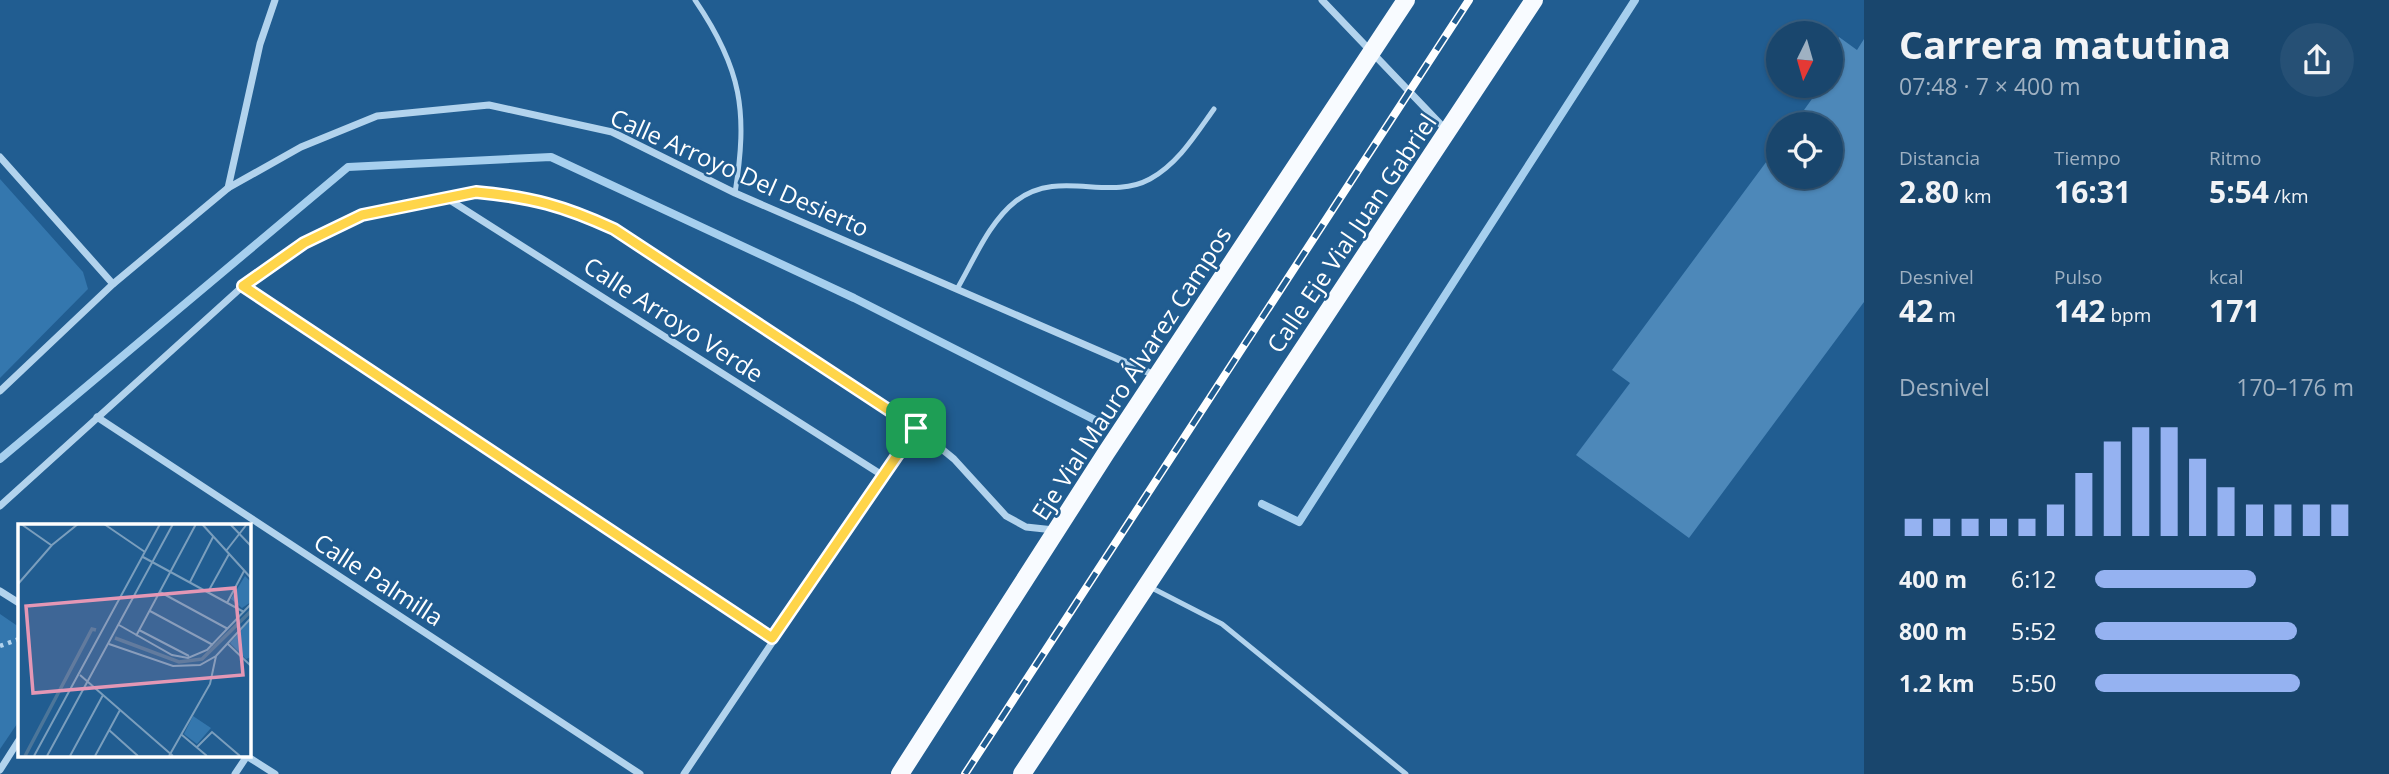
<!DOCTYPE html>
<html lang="es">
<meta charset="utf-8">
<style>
:root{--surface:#19466d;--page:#265075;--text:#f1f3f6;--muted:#9fb1c2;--line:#375e80;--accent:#95b2f1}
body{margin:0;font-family:"Open Sans",sans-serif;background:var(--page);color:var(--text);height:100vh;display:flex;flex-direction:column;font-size:26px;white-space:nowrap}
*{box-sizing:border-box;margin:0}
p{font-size:23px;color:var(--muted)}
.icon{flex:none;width:38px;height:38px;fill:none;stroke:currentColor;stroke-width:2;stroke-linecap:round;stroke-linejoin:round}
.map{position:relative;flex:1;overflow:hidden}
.details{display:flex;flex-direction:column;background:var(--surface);width:525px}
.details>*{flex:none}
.needle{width:46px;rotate:185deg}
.controls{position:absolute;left:1766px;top:21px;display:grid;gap:14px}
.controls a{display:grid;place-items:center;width:77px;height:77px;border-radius:50%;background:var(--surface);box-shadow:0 2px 5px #0004,0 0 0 2px var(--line);font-size:35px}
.pin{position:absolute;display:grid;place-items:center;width:60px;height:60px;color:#fff;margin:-30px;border-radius:14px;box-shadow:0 4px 10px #0006}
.round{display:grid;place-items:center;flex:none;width:74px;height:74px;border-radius:37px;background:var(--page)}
.headline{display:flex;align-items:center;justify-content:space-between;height:119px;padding:0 35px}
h1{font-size:38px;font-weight:700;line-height:52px}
.figures{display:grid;grid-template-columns:repeat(3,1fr);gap:10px;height:119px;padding:7px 35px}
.figures div{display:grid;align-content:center}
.figures b{font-size:30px;font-weight:700}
.figures small{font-size:19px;font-weight:400}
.figures p{font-size:19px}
.chart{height:196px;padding:14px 35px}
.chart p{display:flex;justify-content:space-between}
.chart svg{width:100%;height:126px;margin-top:7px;stroke:var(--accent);stroke-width:6}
ul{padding:0 35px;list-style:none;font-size:23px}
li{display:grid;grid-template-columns:112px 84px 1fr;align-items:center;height:52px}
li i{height:18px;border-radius:9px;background:var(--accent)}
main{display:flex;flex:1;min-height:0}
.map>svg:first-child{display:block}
.green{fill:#3477ae}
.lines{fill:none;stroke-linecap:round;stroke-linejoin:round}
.stream{stroke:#a6cfee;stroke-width:8}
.building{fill:#4d88b9}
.path{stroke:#b2d3ed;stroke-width:4.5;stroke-dasharray:3.5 5;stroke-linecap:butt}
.lane{stroke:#b2d3ed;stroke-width:5}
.street{stroke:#b2d3ed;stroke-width:7}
.primary{stroke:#f8fbff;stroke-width:18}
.rail-casing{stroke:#fff;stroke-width:8}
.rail{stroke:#215d91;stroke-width:5;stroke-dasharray:16;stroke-linecap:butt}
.route-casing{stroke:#fff;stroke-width:14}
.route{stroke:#ffd54a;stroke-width:9}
.labels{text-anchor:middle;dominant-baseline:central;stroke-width:5;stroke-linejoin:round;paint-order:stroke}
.street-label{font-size:24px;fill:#fff;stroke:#215d91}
.inset-river{fill:none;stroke:#4c769a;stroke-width:3.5}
.inset-road{fill:none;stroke:#7a9ebd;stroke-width:2}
.view{fill:#e497b5;fill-opacity:0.15;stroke:#e497b5;stroke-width:3.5}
.inset-edge{fill:none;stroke:#fff;stroke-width:3.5}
</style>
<main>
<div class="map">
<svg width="1864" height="774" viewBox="0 0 1864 774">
<rect width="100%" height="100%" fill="#215d91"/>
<!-- green -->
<g class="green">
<path d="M0,179L83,272L88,289L0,378Z"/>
<path d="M0,614L19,627V721L0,749Z"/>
</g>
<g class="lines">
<!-- stream -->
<g class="stream">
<path d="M0,459L348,167L551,157L854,298L1097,421"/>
<path d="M1262,504L1299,522L1635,0"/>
</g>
</g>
<!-- building -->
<path class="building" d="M1839,37L1857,50L1864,39V302L1689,538L1576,455L1630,383L1612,370L1778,146V177H1830V124H1794L1814,96L1803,86H1830V48Z"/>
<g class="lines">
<!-- path -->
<path class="path" d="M0,646L19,639"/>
<!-- lane -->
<g class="lane">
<path d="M695,0C742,69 748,112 735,193"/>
<path d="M957,289C974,260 989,222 1016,201C1059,168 1108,202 1150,179C1178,164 1196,134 1214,109"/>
<path d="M1150,587L1222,624L1406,774"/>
</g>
<!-- street -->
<g class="street">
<path d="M1322,0L1447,131"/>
<path d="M0,157L113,284"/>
<path d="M228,188L260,44L275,0"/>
<path d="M445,197L882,475"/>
<path d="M243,286L772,638"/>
<path d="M0,391L113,284L228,188L301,147L377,116L489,105L612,132L735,193L1157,376"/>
<path d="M97,417L640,774"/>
<path d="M0,506L243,286L304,243L362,215L476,192L518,196L567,207L614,229L916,428L954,459L1006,516L1026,527L1054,530"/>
<path d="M0,591L19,603"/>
<path d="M245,755L275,774"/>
<path d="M0,770L19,740"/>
<path d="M235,774L247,756"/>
<path d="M684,774L916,428"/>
</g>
<!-- primary -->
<g class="primary">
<path d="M900,774L1106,453L1406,0"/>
<path d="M1022,774L1534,0"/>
</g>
<defs>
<path id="rail" d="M965,774L1469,0"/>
</defs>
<!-- rail casing -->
<use href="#rail" class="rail-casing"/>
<!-- rail -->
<use href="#rail" class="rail"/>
</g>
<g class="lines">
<defs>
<path id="route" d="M476,192C531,197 564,206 614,229L916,428L772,638L243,286L304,243L362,215Z"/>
</defs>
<!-- route casing -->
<use href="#route" class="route-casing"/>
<!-- route -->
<use href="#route" class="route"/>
</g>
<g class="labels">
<!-- street labels -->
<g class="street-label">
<text transform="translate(740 172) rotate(24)">Calle Arroyo Del Desierto</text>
<text transform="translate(1351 233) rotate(-56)">Calle Eje Vial Juan Gabriel</text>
<text transform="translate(674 319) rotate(33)">Calle Arroyo Verde</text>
<text transform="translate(1131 373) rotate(-57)">Eje Vial Mauro Álvarez Campos</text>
<text transform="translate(379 579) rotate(33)">Calle Palmilla</text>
</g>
</g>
<!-- overview -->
<g transform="translate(18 524)">
<rect width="233" height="233" fill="#215d91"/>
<path d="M227,52L233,58V78L224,84L213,75ZM233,95V133L228,135L212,119ZM175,192L193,204L179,220L166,210Z" fill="#3477ae"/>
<path class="inset-river" d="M97,114L161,138L184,135L233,87M7,232L74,105L78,106"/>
<path class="inset-road" d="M3,0L33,21M86,0L127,28M184,0L233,54M212,0L233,22M208,27L229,0M125,33L226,88M172,58L195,13M0,60L34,21L60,0M142,68L210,105M190,68L211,30M209,79L226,47M132,87L195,121M101,101L154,131L170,134L189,126L233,80M121,106L171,132M118,112L178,0M91,120L155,142L182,141L198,132L233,94M210,120L233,142M62,151L155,232M91,206L120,232M164,211L189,232M179,223L194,208L222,232M16,232L142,0M29,232L155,0M52,232L85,171M77,232L102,186M151,232L192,160L198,132"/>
<path class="view" d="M217,64L225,151L15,169L8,82Z"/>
<rect width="233" height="233" class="inset-edge"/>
</g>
</svg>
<div class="controls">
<a><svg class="needle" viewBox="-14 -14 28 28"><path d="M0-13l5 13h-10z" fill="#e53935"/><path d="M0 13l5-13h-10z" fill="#9fb1c2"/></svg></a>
<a><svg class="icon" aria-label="locate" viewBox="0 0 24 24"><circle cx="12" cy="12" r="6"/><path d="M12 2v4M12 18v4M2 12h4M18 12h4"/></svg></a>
</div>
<div class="pin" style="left:916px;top:428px;background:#1e9e55"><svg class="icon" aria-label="arrive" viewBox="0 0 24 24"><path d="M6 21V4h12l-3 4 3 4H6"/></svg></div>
</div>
<section class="details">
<div class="headline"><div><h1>Carrera matutina</h1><p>07:48 · 7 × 400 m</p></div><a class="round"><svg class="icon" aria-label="share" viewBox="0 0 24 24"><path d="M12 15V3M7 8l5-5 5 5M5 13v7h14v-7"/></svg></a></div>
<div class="figures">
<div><p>Distancia</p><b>2.80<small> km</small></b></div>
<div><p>Tiempo</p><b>16:31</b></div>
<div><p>Ritmo</p><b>5:54<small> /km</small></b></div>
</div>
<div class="figures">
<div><p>Desnivel</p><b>42<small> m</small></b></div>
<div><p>Pulso</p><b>142<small> bpm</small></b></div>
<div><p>kcal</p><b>171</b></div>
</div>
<div class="chart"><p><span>Desnivel</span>170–176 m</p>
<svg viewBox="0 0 160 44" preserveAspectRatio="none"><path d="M5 44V38M15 44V38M25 44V38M35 44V38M45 44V38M55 44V33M65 44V22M75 44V11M85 44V6M95 44V6M105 44V17M115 44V27M125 44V33M135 44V33M145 44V33M155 44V33"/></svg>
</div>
<ul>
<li><b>400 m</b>6:12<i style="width:62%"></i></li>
<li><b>800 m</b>5:52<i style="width:78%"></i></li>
<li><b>1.2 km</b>5:50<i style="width:79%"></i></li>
</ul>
</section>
</main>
